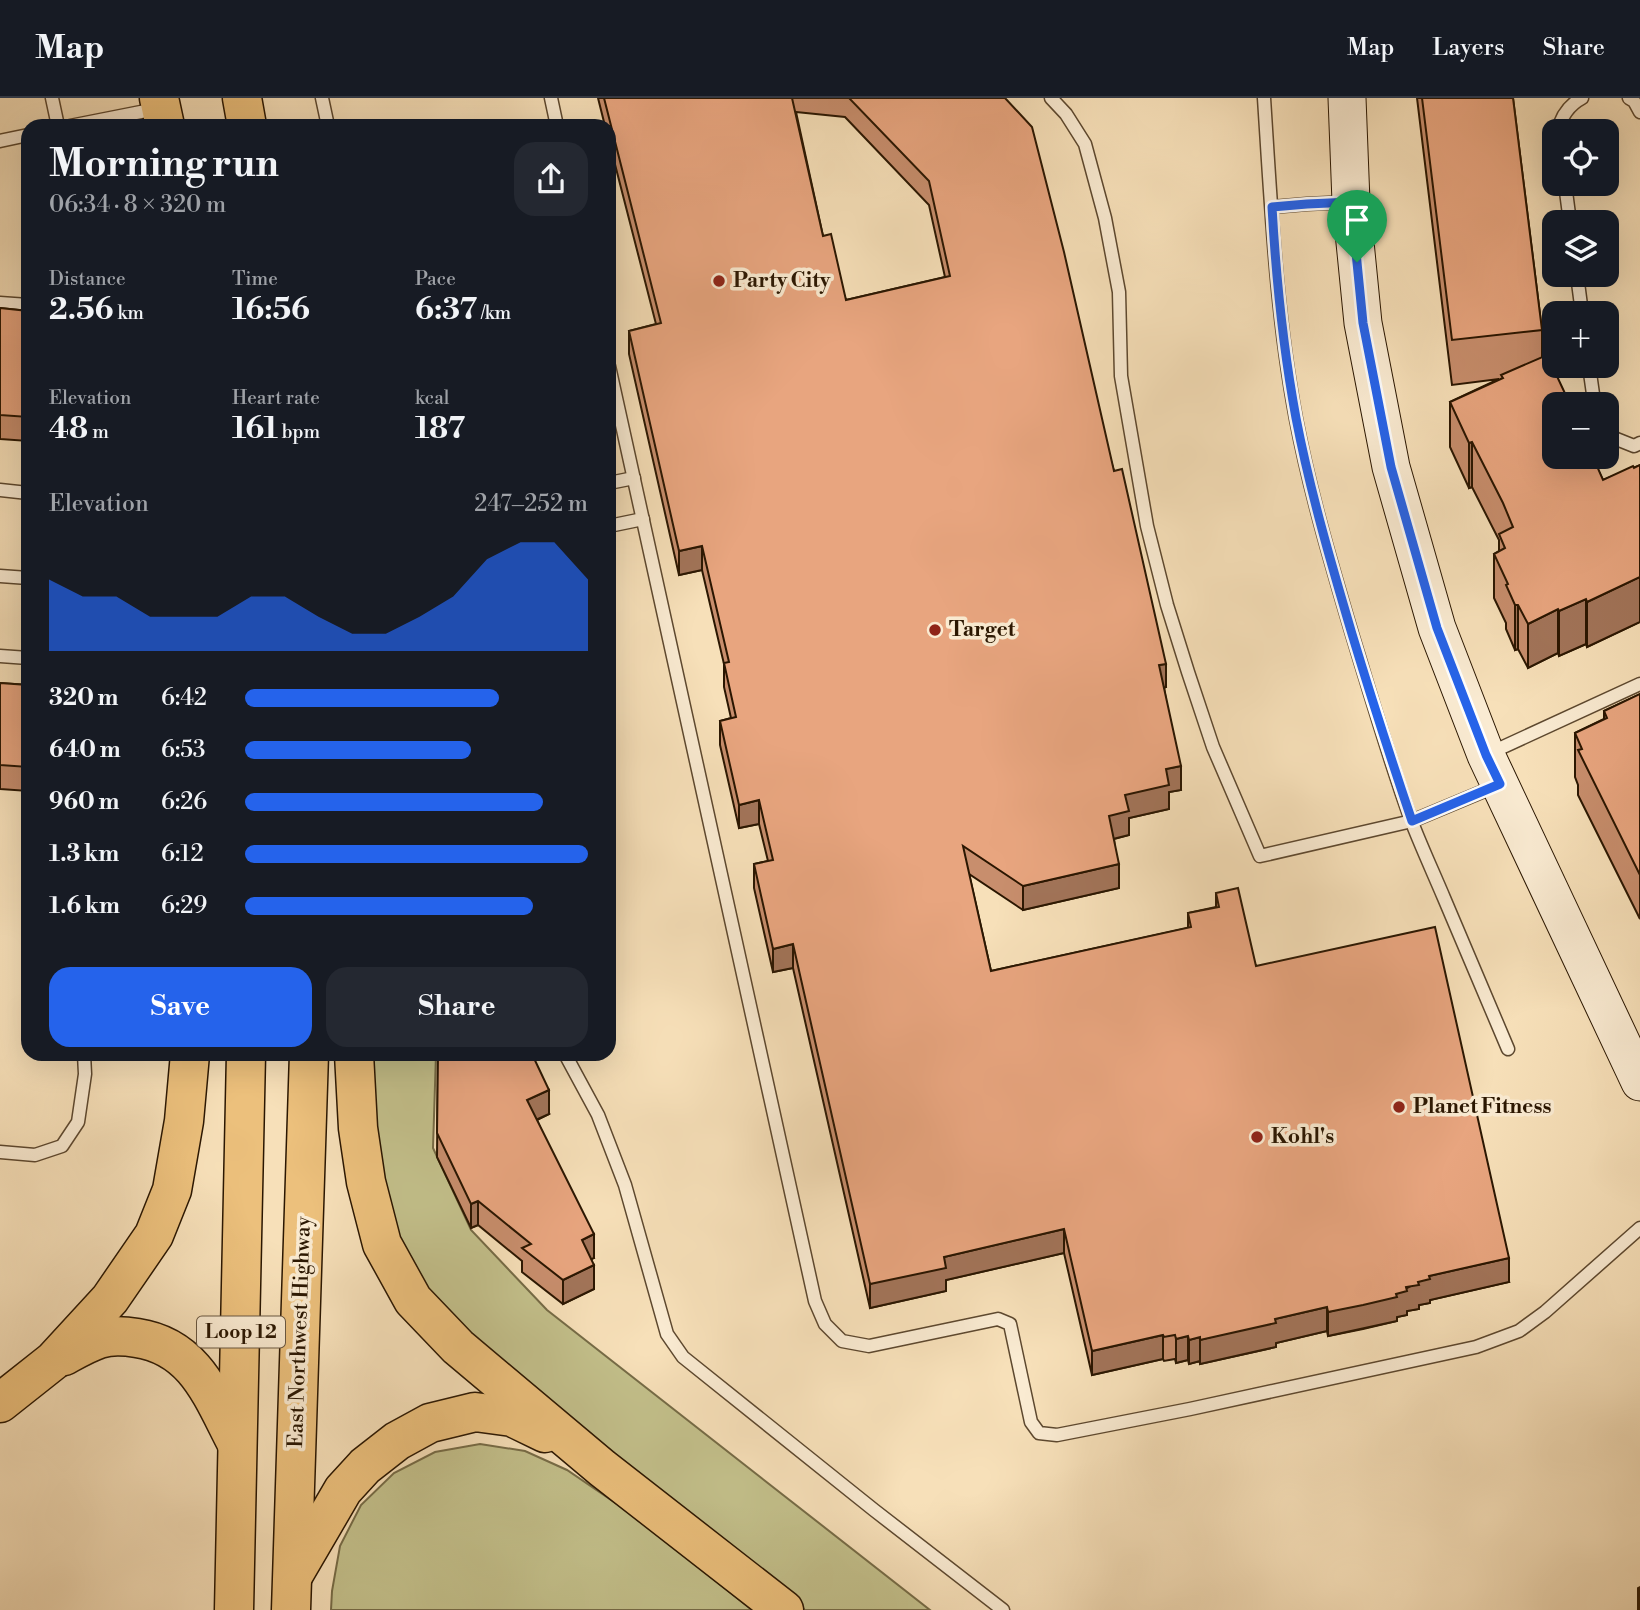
<!DOCTYPE html>
<meta charset="utf-8">
<style>
:root{--surface:#171b24;--page:#242831;--text:#f1f3f6;--muted:#9ea1a6;--line:#363941;--accent:#2563eb}
body{margin:0;font-family:"Libre Bodoni",serif;background:var(--page);color:var(--text);height:100vh;display:flex;flex-direction:column;font-size:26px;white-space:nowrap}
*{box-sizing:border-box;margin:0}
p{font-size:23px;color:var(--muted)}
.icon{flex:none;width:38px;height:38px;fill:none;stroke:currentColor;stroke-width:2;stroke-linecap:round;stroke-linejoin:round}
.map{position:relative;flex:1;overflow:hidden}
.sheet{position:absolute;left:21px;top:21px;width:595px;height:942px;display:flex;flex-direction:column;background:var(--surface);border-radius:21px;box-shadow:0 7px 28px #0002}
.sheet>*{flex:none}
.buttons{position:absolute;left:1542px;top:21px;display:grid;gap:14px}
.buttons a{display:grid;place-items:center;width:77px;height:77px;border-radius:14px;background:var(--surface);box-shadow:0 7px 28px #0002;font-size:35px}
.pin{position:absolute;display:grid;place-items:center;width:60px;height:60px;color:#fff;margin:-72px -30px;border-radius:50% 50% 50% 0;rotate:-45deg;box-shadow:0 0 7px #0007}
.pin .icon{rotate:45deg}
.round{display:grid;place-items:center;flex:none;width:74px;height:74px;border-radius:21px;background:var(--page)}
.head{display:flex;align-items:center;justify-content:space-between;height:119px;padding:0 28px}
h1{font-size:38px;font-weight:700;line-height:52px}
.stats{display:grid;grid-template-columns:repeat(3,1fr);gap:10px;height:119px;padding:7px 28px}
.stats div{display:grid;align-content:center}
.stats b{font-size:30px;font-weight:700}
.stats small{font-size:19px;font-weight:400}
.stats p{font-size:19px}
.chart{height:196px;padding:14px 28px}
.chart p{display:flex;justify-content:space-between}
.chart svg{width:100%;height:126px;margin-top:7px;fill:var(--accent);opacity:.7}
.action{display:flex;gap:14px;margin-top:auto;padding:14px 28px}
.action a{flex:1;height:80px;border-radius:21px;background:var(--accent);color:#fff;font-size:28px;font-weight:700;line-height:80px;text-align:center}
.action a+a{background:var(--page);color:var(--text)}
ul{padding:0 28px;list-style:none;font-size:23px}
li{display:grid;grid-template-columns:112px 84px 1fr;align-items:center;height:52px}
li i{height:18px;border-radius:9px;background:var(--accent)}
header{display:flex;align-items:center;gap:42px;box-sizing:border-box;height:98px;padding:0 35px;background:var(--surface);border-bottom:2px solid var(--line)}
header strong{font-size:33px}
nav{display:flex;gap:38px;margin-inline-start:auto;font-size:24px}
.map>svg:first-child{display:block}
.green{fill:#c3c08b;stroke:#766b46;stroke-width:2}
.lines{fill:none;stroke-linecap:round;stroke-linejoin:round}
.lane-casing{stroke:#5d482f;stroke-width:15}
.secondary-casing{stroke:#2a1601;stroke-width:39}
.primary-casing{stroke:#2a1601;stroke-width:41}
.lane{stroke:#faebd2;stroke-width:12}
.secondary{stroke:#faebd2;stroke-width:37}
.primary{stroke:#ecc07c;stroke-width:38}
.wall{fill:#c88e6d;stroke:#2a1601;stroke-width:2;fill-rule:evenodd}
.shaded-wall{fill:#a27459;stroke:#2a1601;stroke-width:2}
.building{fill:#e8a57f;stroke:#2a1601;stroke-width:2}
.route-casing{stroke:#fff;stroke-width:14}
.route{stroke:#2563eb;stroke-width:9}
.poi-dot{fill:#8f2418;stroke:#faebd2;stroke-width:2.5}
.labels{text-anchor:middle;dominant-baseline:central;stroke-width:7;stroke-linejoin:round;paint-order:stroke}
.shield{fill:#faebd2;stroke:#685640;stroke-width:2}
.shield-label{font-size:19px;font-weight:bold;fill:#2a1601}
.poi-label{font-size:21px;font-weight:bold;fill:#2a1601;stroke:#faebd2;text-anchor:start}
.street-label{font-size:21px;fill:#2a1601;stroke:#faebd2}
</style>
<header>
<strong>Map</strong>
<nav><a>Map</a><a>Layers</a><a>Share</a></nav>
</header>
<div class="map">
<svg width="1640" height="1512" viewBox="0 0 1640 1512">
<rect width="100%" height="100%" fill="#f7e0b9"/>
<filter id="stains"><feTurbulence type="fractalNoise" baseFrequency=".00286" numOctaves="4"/><feColorMatrix values="0 0 0 0 .2 0 0 0 0 .09 0 0 0 0 .02 0 0 0 .5 -.17"/></filter>
<radialGradient id="worn" r=".72"><stop offset=".6" stop-color="#630" stop-opacity="0"/><stop offset="1" stop-color="#630" stop-opacity=".3"/></radialGradient>
<!-- green -->
<g class="green">
<path d="M369,956H436L433,1050L471,1132L547,1212L930,1512H805L502,1272L412,1174L375,1072Z"/>
<path d="M480,1346L525,1353L567,1372L636,1419L752,1512H331L332,1493L340,1448L361,1407L394,1375L435,1354Z"/>
</g>
<g class="lines">
<defs>
<g id="lane">
<path d="M52,0L58,28"/>
<path d="M322,0L328,28"/>
<path d="M551,0L557,28"/>
<path d="M1051,0L1066,16L1085,46L1105,120L1119,194L1121,278L1147,428L1167,507L1188,574L1213,649L1260,758L1412,723L1496,688"/>
<path d="M1264,0C1271,107 1276,215 1296,321C1310,394 1331,465 1352,536C1371,598 1389,661 1411,722C1421,748 1433,774 1444,800C1465,850 1487,901 1508,951"/>
<path d="M1629,0L1634,3L1640,14"/>
<path d="M70,28L156,11"/>
<path d="M1558,33C1561,19 1569,7 1582,0"/>
<path d="M0,43L28,37"/>
<path d="M1565,86L1570,124"/>
<path d="M1272,109L1307,106L1348,104"/>
<path d="M1577,177L1582,215"/>
<path d="M0,205L28,207"/>
<path d="M609,268L815,1203L825,1226L842,1243L869,1248L998,1221L1010,1226L1031,1324L1039,1335L1057,1337L1190,1311L1476,1249L1519,1233L1545,1214L1640,1130"/>
<path d="M1589,268L1593,296L1597,306"/>
<path d="M1606,325L1614,340L1634,348L1640,345"/>
<path d="M609,385L634,380"/>
<path d="M0,392L28,395"/>
<path d="M609,428L643,421"/>
<path d="M0,478L28,480"/>
<path d="M0,558L28,560"/>
<path d="M1490,655L1640,586"/>
<path d="M565,956L598,1017L625,1087L667,1236L683,1259L874,1412L1003,1512"/>
<path d="M0,1054L35,1057L62,1048L78,1024L85,976L84,956"/>
</g>
<path id="secondary" d="M1347,0L1351,104L1363,225L1391,369L1437,530L1486,657L1640,984"/>
<g id="primary">
<path d="M159,0L165,28"/>
<path d="M242,0L247,28"/>
<path d="M354,956L358,1030L366,1084L382,1146L413,1202L458,1249L602,1370L784,1512"/>
<path d="M64,1258C75,1252 87,1245 99,1241C111,1237 125,1238 137,1240C196,1249 212,1299 237,1346"/>
<path d="M0,1305L53,1263L110,1201L154,1137L172,1092L184,1023L190,956"/>
<path d="M294,1476L343,1392L365,1368L397,1343L430,1325L475,1314L512,1319L545,1335"/>
<path d="M234,1512L246,956"/>
<path d="M291,1512L309,956"/>
</g>
</defs>
<!-- lane casing -->
<use href="#lane" class="lane-casing"/>
<!-- secondary casing -->
<use href="#secondary" class="secondary-casing"/>
<!-- primary casing -->
<use href="#primary" class="primary-casing"/>
<!-- lane -->
<use href="#lane" class="lane"/>
<!-- secondary -->
<use href="#secondary" class="secondary"/>
<!-- primary -->
<use href="#primary" class="primary"/>
</g>
<!-- wall -->
<g class="wall">
<path d="M598,0H1005L1114,373L1166,589L1164,590L1181,692L1169,694V711L1129,720V737L1114,741L1119,790L1023,812L969,776L991,873L1188,830V815L1216,809V795L1256,868L1509,1184L1430,1202V1205L1419,1207V1211L1407,1213V1217L1397,1219V1223L1363,1231L1328,1238L1327,1233L1276,1245V1249L1200,1266V1263L1189,1266L1188,1262L1176,1265L1175,1261L1164,1263L1163,1261L1092,1277L1064,1155L946,1182V1193L870,1210L793,870L773,874L754,790V766L768,763L759,726L739,730L720,647V623L731,620L724,589V566L702,472L679,477L629,256V233L656,226L609,43V28H605ZM796,14L845,19L929,107L945,179L846,202L823,138Z"/>
<path d="M1417,0H1513L1542,232V259L1603,382L1640,367V524L1587,549L1586,546L1559,558L1558,555L1528,570L1518,551L1515,552L1506,531V525L1494,500V456L1499,453V442L1472,389L1469,390L1450,349V304L1499,281L1452,287Z"/>
<path d="M0,210L28,213V343L0,341Z"/>
<path d="M0,585L28,587V693L0,691Z"/>
<path d="M1640,596V821L1578,697V687L1575,679V635L1604,621V613Z"/>
<path d="M438,956L549,1016L537,1022L594,1160L591,1161L594,1191L563,1206L522,1174V1163L478,1127L471,1130L437,1059Z"/>
<path d="M1640,1489V1512H1638V1490Z"/>
</g>
<!-- shaded-wall -->
<g class="shaded-wall">
<path d="M1472,344V389L1469,390V345Z"/>
<path d="M702,448V472L679,477V453Z"/>
<path d="M1640,479V524L1587,549V504Z"/>
<path d="M1586,501V546L1559,558V513Z"/>
<path d="M1515,507H1518V551L1515,552Z"/>
<path d="M1558,511V555L1528,570V526Z"/>
<path d="M1166,566V589L1159,591V567Z"/>
<path d="M1181,668V692L1169,694V711L1129,720V737L1109,742V718L1125,697L1166,671Z"/>
<path d="M759,702V726L739,730V707Z"/>
<path d="M1119,766V790L1023,812V788Z"/>
<path d="M793,846V870L773,874V851Z"/>
<path d="M549,992V1016L527,1026V1002Z"/>
<path d="M478,1103V1127L471,1130V1106Z"/>
<path d="M1064,1131V1155L946,1182V1193L870,1210V1186L944,1159Z"/>
<path d="M594,1136V1160L582,1166V1142Z"/>
<path d="M1509,1160V1184L1430,1202V1205L1419,1207V1211L1407,1213V1217L1397,1219V1223L1328,1238V1214L1396,1196L1429,1178Z"/>
<path d="M594,1167V1191L563,1206V1182Z"/>
<path d="M1327,1209V1233L1276,1245V1249L1200,1266V1242L1275,1221Z"/>
<path d="M1163,1237V1261L1092,1277V1253Z"/>
<path d="M1188,1238V1262L1176,1265V1241Z"/>
<path d="M1200,1239V1263L1189,1266V1242Z"/>
</g>
<!-- building -->
<g class="building">
<path d="M604,0H792L823,138L831,136L846,202L950,178L929,83L849,0H1005L1032,29L1064,154L1114,373L1122,371L1166,566L1159,567L1181,668L1166,671L1169,687L1125,697L1129,713L1109,718L1119,766L1023,788L963,748L991,873L1191,829L1188,815L1219,809L1216,795L1238,790L1256,868L1435,829L1509,1160L1429,1178L1430,1181L1418,1184L1419,1187L1406,1189L1407,1193L1396,1196L1397,1199L1363,1207L1328,1214L1327,1209L1275,1221L1276,1225L1200,1242V1239L1189,1242L1188,1238L1176,1241L1175,1237L1164,1239L1163,1237L1092,1253L1064,1131L944,1159L946,1170L870,1186L793,846L773,851L754,766L773,762L759,702L739,707L720,623L736,619L724,565L729,564L702,448L679,453L629,233L661,225Z"/>
<path d="M1422,0H1513L1542,232L1452,242Z"/>
<path d="M0,210L28,213V319L0,317Z"/>
<path d="M1547,257L1570,306H1554V359H1593L1603,382L1633,368L1634,370L1640,367V479L1587,504L1586,501L1559,513L1558,511L1528,526L1518,507H1515L1506,487L1508,486L1494,456L1505,450L1499,436L1513,429L1503,405L1472,344L1469,345L1450,304L1503,280L1501,277Z"/>
<path d="M0,585L28,587V669L0,667Z"/>
<path d="M1640,596V777L1578,652L1582,651L1575,635L1607,620L1604,613Z"/>
<path d="M438,956H532L549,992L527,1002L594,1136L582,1142L594,1167L563,1182L522,1150L531,1146L478,1103L471,1106L437,1035Z"/>
</g>
<g class="lines">
<defs>
<path id="route" d="M1351,104L1363,225L1391,369L1437,530L1486,657L1500,686L1412,723C1391,661 1371,599 1352,536C1331,465 1310,393 1296,320C1283,250 1276,179 1272,109L1307,106Z"/>
</defs>
<!-- route casing -->
<use href="#route" class="route-casing"/>
<!-- route -->
<use href="#route" class="route"/>
</g>
<!-- markers -->
<g class="poi-dot">
<circle cx="719" cy="183" r="7"/>
<circle cx="935" cy="532" r="7"/>
<circle cx="1399" cy="1009" r="7"/>
<circle cx="1257" cy="1039" r="7"/>
</g>
<g class="labels">
<!-- shield labels -->
<rect class="shield" x="197" y="1218.5" width="88" height="31" rx="5"/>
<g class="shield-label">
<text x="241" y="1234">Loop 12</text>
</g>
<!-- poi labels -->
<g class="poi-label">
<text x="733" y="183">Party City</text>
<text x="949" y="532">Target</text>
<text x="1413" y="1009">Planet Fitness</text>
<text x="1271" y="1039">Kohl's</text>
</g>
<!-- street labels -->
<g class="street-label">
<text transform="translate(300 1234) rotate(-88)">East Northwest Highway</text>
</g>
</g>
<rect width="100%" height="100%" filter="url(#stains)"/>
<rect width="100%" height="100%" fill="url(#worn)"/>
</svg>
<div class="buttons">
<a><svg class="icon" aria-label="locate" viewBox="0 0 24 24"><circle cx="12" cy="12" r="6"/><path d="M12 2v4M12 18v4M2 12h4M18 12h4"/></svg></a>
<a><svg class="icon" aria-label="layers" viewBox="0 0 24 24"><path d="M12 4l9 5-9 5-9-5zM3 14l9 5 9-5"/></svg></a>
<a>+</a>
<a>−</a>
</div>
<div class="pin" style="left:1357px;top:164px;background:#1e9e55"><svg class="icon" aria-label="arrive" viewBox="0 0 24 24"><path d="M6 21V4h12l-3 4 3 4H6"/></svg></div>
<section class="sheet">
<div class="head"><div><h1>Morning run</h1><p>06:34 · 8 × 320 m</p></div><a class="round"><svg class="icon" aria-label="share" viewBox="0 0 24 24"><path d="M12 15V3M7 8l5-5 5 5M5 13v7h14v-7"/></svg></a></div>
<div class="stats">
<div><p>Distance</p><b>2.56<small> km</small></b></div>
<div><p>Time</p><b>16:56</b></div>
<div><p>Pace</p><b>6:37<small> /km</small></b></div>
</div>
<div class="stats">
<div><p>Elevation</p><b>48<small> m</small></b></div>
<div><p>Heart rate</p><b>161<small> bpm</small></b></div>
<div><p>kcal</p><b>187</b></div>
</div>
<div class="chart"><p><span>Elevation</span>247–252 m</p>
<svg viewBox="0 0 160 44" preserveAspectRatio="none"><path d="M0 44V19L10 25L20 25L30 32L40 32L50 32L60 25L70 25L80 32L90 38L100 38L110 32L120 25L130 12L140 6L150 6L160 19V44z"/></svg>
</div>
<ul>
<li><b>320 m</b>6:42<i style="width:74%"></i></li>
<li><b>640 m</b>6:53<i style="width:66%"></i></li>
<li><b>960 m</b>6:26<i style="width:87%"></i></li>
<li><b>1.3 km</b>6:12<i style="width:100%"></i></li>
<li><b>1.6 km</b>6:29<i style="width:84%"></i></li>
</ul>
<div class="action"><a>Save</a><a>Share</a></div>
</section>
</div>
